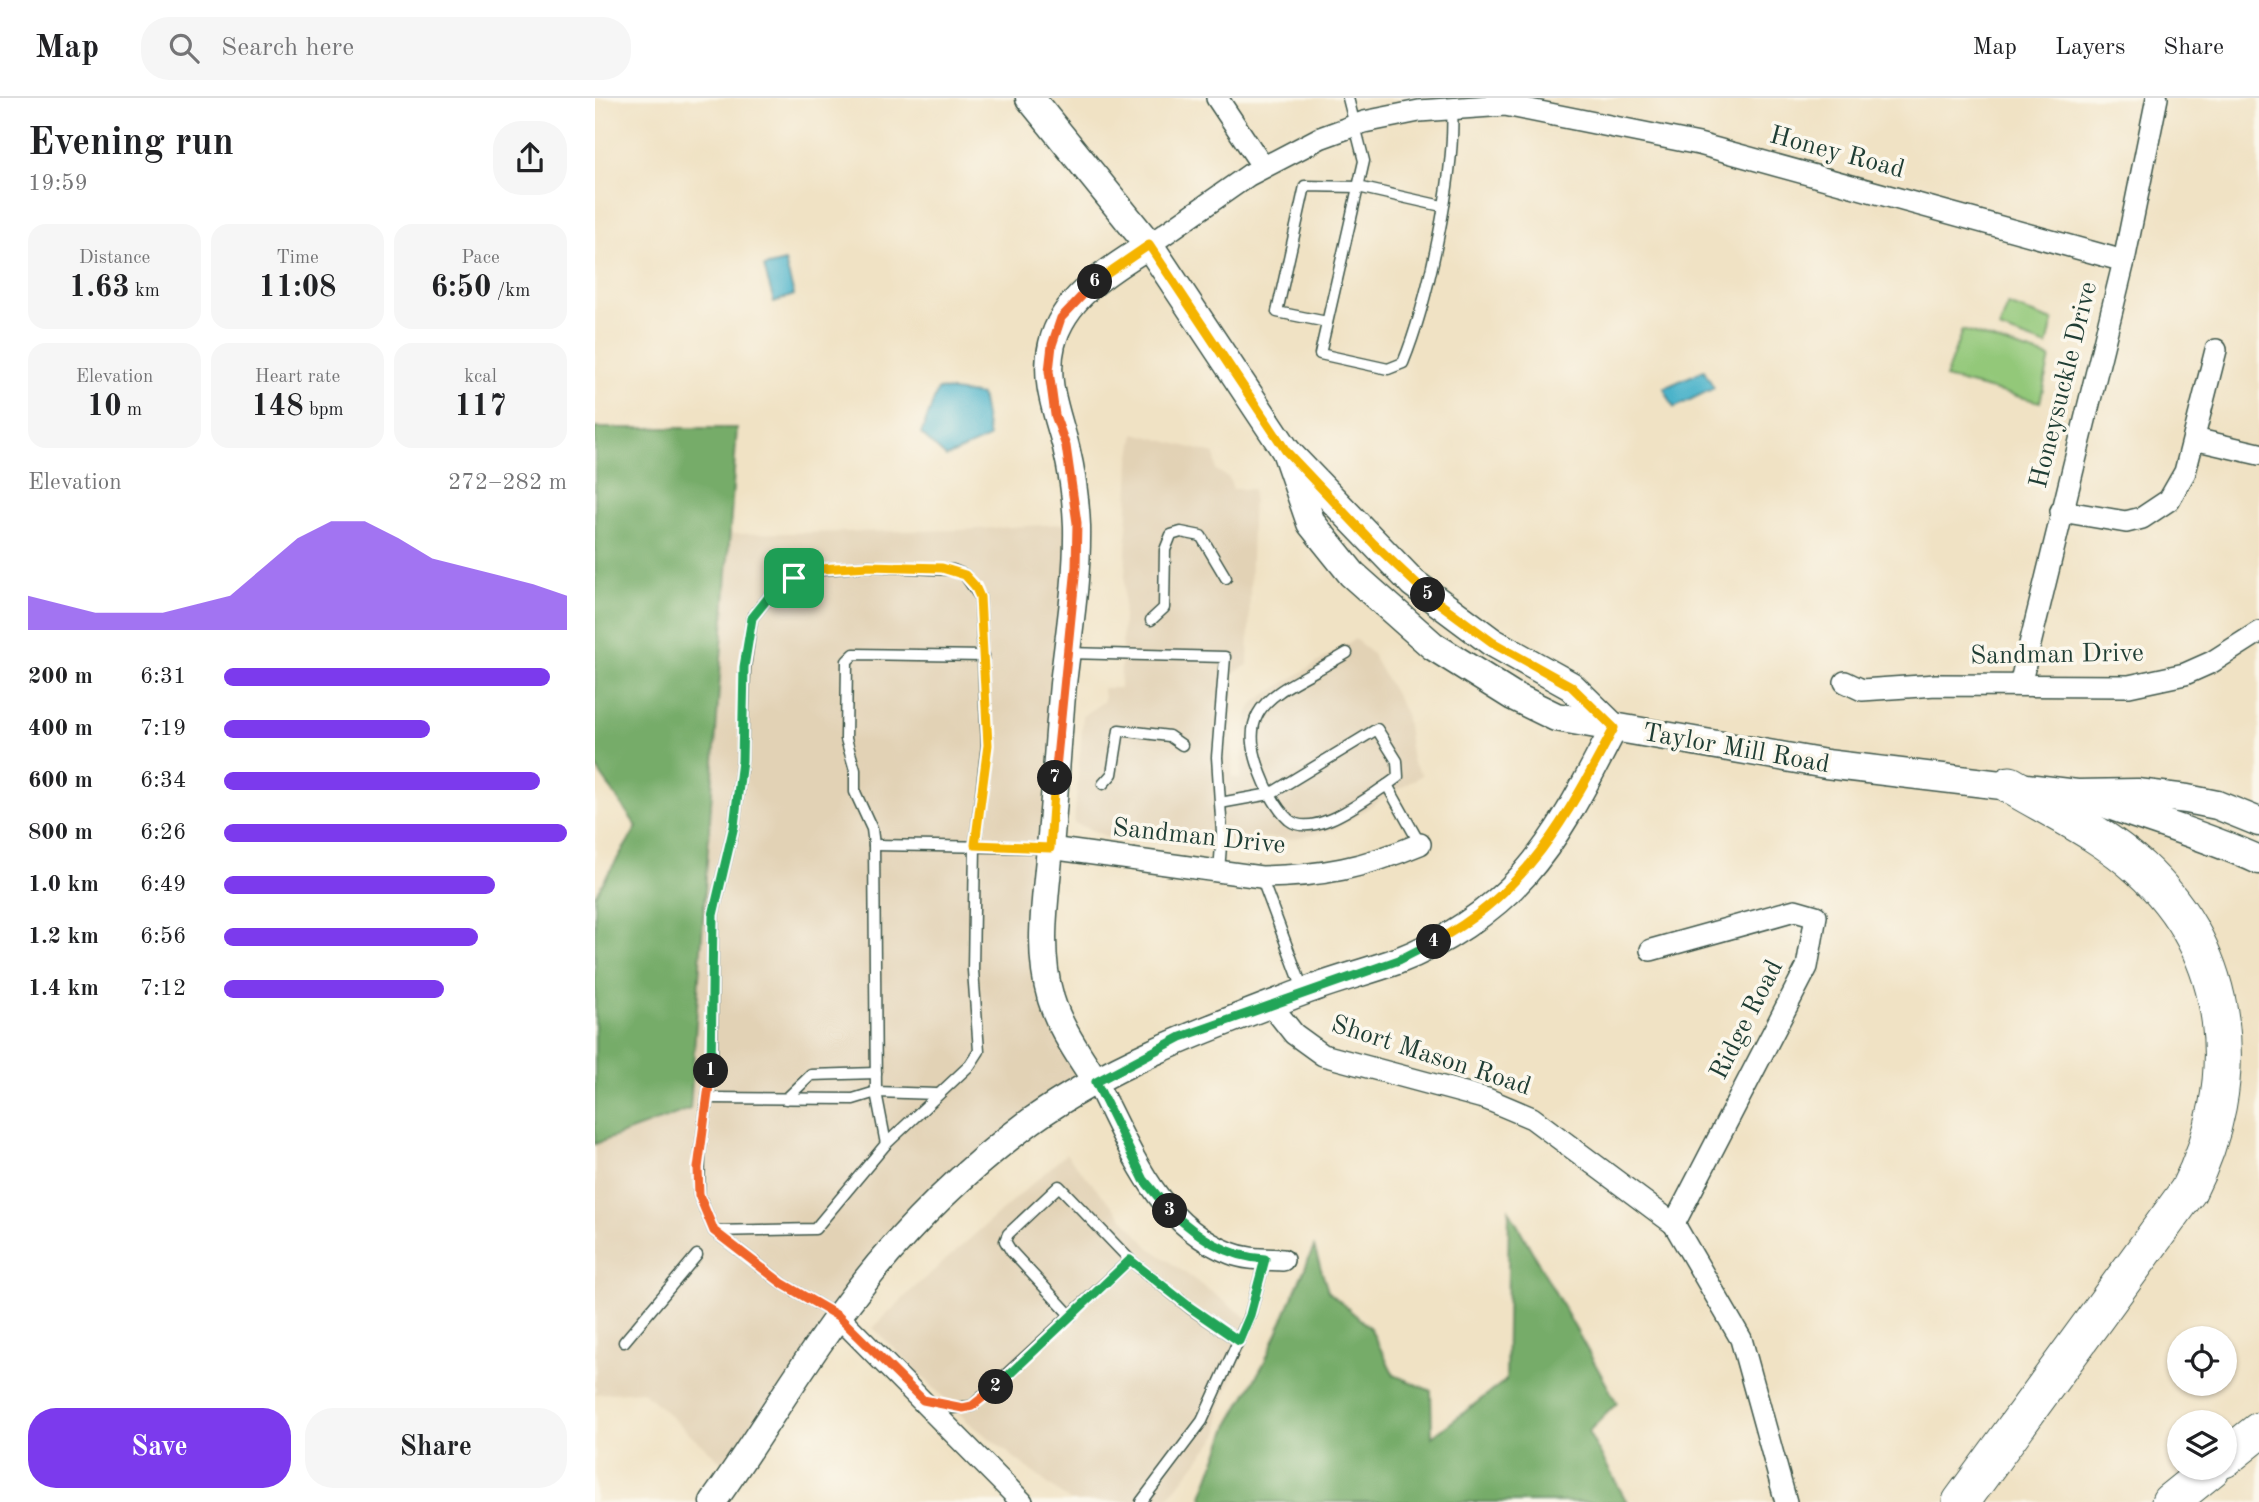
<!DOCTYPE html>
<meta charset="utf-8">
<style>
:root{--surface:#fff;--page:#f6f6f6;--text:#202124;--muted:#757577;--line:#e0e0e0;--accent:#7c3aed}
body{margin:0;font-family:"Old Standard TT",serif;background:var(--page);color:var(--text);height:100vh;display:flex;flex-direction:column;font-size:26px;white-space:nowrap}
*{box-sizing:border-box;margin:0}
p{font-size:23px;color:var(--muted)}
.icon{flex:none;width:38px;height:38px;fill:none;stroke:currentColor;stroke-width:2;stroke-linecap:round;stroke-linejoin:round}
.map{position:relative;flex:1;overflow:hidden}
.details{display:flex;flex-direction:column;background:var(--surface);width:595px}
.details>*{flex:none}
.tools{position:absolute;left:1572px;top:1228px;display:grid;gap:14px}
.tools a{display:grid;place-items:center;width:70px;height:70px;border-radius:50%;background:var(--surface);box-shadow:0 2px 5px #0004;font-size:35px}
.pin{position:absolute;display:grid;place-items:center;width:60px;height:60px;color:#fff;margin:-30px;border-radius:14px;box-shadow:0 4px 10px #0006}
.km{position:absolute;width:35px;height:35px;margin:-18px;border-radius:50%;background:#222;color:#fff;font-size:19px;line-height:35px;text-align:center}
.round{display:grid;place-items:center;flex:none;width:74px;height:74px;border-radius:28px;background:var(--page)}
.summary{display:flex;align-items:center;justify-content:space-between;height:119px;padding:0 28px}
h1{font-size:38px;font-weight:600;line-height:52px}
.metrics{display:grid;grid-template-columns:repeat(3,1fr);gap:10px;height:119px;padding:7px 28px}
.metrics div{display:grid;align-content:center;border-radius:18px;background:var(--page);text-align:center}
.metrics b{font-size:30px;font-weight:600}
.metrics small{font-size:19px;font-weight:400}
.metrics p{font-size:19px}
.chart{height:196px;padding:14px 28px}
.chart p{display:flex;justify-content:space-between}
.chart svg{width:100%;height:126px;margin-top:7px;fill:var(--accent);opacity:.7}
.action{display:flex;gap:14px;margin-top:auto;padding:14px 28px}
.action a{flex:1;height:80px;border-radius:28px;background:var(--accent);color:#fff;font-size:28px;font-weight:600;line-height:80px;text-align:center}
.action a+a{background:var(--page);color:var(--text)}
ul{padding:0 28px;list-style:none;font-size:23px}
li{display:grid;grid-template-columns:112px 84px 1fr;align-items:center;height:52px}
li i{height:18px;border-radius:9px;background:var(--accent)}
header{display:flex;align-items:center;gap:42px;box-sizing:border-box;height:98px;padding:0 35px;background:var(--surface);border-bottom:2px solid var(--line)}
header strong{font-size:33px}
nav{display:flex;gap:38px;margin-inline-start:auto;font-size:24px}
.search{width:490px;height:63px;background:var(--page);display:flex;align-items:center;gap:18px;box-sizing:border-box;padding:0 24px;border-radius:28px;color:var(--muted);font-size:26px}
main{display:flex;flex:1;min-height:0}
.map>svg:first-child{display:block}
.built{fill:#e2d2b5}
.green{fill:#93c879;stroke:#598256;stroke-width:2}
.forest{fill:#76ac69;stroke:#4a744e;stroke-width:2}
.water{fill:#4cb3ca;stroke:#36787f;stroke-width:2}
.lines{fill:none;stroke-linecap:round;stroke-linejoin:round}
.service-casing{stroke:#3e564a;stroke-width:13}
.minor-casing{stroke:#3e564a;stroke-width:24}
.tertiary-casing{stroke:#3e564a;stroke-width:29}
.secondary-casing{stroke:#3e564a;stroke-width:31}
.motorway-casing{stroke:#3e564a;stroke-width:39}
.service{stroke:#fff;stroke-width:10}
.minor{stroke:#fff;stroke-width:21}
.tertiary{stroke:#fff;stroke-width:26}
.secondary{stroke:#fff;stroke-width:28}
.motorway{stroke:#fff;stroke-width:37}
.split-1-casing{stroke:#fff;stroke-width:14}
.split-2-casing{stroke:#fff;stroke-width:14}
.split-3-casing{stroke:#fff;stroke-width:14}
.split-4-casing{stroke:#fff;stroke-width:14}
.split-5-casing{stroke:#fff;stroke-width:14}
.split-6-casing{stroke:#fff;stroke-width:14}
.split-7-casing{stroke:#fff;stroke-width:14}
.split-8-casing{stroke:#fff;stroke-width:14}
.split-1{stroke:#22a559;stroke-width:9}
.split-2{stroke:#f0652b;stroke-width:9}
.split-3{stroke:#22a559;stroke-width:9}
.split-4{stroke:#22a559;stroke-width:9}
.split-5{stroke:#f5b400;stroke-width:9}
.split-6{stroke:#f5b400;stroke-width:9}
.split-7{stroke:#f0652b;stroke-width:9}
.split-8{stroke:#f5b400;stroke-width:9}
.labels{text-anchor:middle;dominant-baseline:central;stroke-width:7;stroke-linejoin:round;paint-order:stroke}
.street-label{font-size:26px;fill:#1f3d34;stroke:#fbf7ec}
</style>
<header>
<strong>Map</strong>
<div class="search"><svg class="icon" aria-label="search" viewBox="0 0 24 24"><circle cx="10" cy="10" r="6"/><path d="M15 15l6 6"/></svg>Search here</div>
<nav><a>Map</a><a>Layers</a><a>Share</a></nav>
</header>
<main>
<section class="details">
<div class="summary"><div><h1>Evening run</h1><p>19:59</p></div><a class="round"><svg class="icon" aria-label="share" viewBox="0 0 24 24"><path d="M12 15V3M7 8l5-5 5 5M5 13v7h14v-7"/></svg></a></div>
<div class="metrics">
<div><p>Distance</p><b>1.63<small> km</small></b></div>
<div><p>Time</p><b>11:08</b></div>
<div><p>Pace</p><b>6:50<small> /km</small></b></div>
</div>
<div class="metrics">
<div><p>Elevation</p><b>10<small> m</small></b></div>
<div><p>Heart rate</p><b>148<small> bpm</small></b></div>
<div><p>kcal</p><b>117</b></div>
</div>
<div class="chart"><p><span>Elevation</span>272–282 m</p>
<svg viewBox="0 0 160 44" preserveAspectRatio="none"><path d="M0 44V32L10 35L20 38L30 38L40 38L50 35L60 32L70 22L80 12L90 6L100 6L110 12L120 19L130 22L140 25L150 28L160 32V44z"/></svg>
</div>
<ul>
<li><b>200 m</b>6:31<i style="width:95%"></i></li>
<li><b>400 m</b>7:19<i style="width:60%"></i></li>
<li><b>600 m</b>6:34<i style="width:92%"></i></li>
<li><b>800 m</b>6:26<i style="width:100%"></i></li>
<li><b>1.0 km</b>6:49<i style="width:79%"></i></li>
<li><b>1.2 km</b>6:56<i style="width:74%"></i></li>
<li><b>1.4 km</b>7:12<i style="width:64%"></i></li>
</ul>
<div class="action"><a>Save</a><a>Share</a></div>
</section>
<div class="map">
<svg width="1664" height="1404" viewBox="0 0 1664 1404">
<rect width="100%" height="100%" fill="#fbf7ec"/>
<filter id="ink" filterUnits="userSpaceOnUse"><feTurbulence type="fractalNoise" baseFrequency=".0143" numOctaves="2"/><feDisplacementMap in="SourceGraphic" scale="14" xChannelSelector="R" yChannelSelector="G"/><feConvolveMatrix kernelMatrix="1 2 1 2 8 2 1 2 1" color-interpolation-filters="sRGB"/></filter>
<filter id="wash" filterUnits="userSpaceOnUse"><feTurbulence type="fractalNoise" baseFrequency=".00686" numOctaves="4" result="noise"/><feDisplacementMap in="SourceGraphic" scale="28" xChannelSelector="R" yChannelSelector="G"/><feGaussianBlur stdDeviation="1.57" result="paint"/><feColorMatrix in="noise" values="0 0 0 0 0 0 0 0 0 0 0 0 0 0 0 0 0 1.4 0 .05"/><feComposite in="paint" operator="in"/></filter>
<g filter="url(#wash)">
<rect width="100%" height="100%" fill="#f0e2c4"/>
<!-- built -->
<g class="built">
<path d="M540,335L620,356L621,372L634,380L638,391H658L653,567L638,575L637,679L645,681L653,614L661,603L760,541L777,556L810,614L817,663L827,677L739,731L697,741L648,739L587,746L513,739L479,725L488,618L509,603L508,590H525L535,363Z"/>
<path d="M482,425L447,844L501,984L335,1109L139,1375L47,1293L0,1296V1046L95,1011L135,436L366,432Z"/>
<path d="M471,1056L554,1149L661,1226L625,1309L624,1336L570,1404H476L372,1323L278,1230L319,1190Z"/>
</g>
<!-- green -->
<g class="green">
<path d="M1413,207L1458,223L1452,248L1404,231Z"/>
<path d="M1367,232L1455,260L1445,304L1350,280Z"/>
</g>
<!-- forest -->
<g class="forest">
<path d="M0,330H142L95,1011L0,1046V797L42,729L0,668Z"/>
<path d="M914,1112L1022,1305L993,1334L1032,1404H609L607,1398L633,1329L669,1265L719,1149L733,1193L775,1230L799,1277L836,1293L837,1339L911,1282Z"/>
</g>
<!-- water -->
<g class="water">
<path d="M190,164L199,197L179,204L169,169Z"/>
<path d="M1109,272L1119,290L1079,310L1069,290Z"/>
<path d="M343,291L386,297L394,340L351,359L326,336Z"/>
</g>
</g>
<g filter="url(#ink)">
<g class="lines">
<defs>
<g id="service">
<path d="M753,0L769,63L725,256L793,271L808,265C833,204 861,74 857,9"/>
<path d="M732,224L682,214L710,88L763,89L847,108"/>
<path d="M556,522L569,510L570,452L576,437L586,434L606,438L631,480"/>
<path d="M472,555L630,559L622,659L627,735L624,773"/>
<path d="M752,555C681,598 629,602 675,696L782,631L802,663L803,679L792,687"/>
<path d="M508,686L517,676L524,632L574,638L587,647"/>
<path d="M625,705L675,696C680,705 686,715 694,722C719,742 771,700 792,687L825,746"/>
<path d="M279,747L455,750"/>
<path d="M666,779L709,894"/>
<path d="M113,1000L258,1001L281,994L341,996"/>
<path d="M191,1001L216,977L281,975"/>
<path d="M291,1046L281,994L279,747L277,731L260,694V672L251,641L252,563L259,556L389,558"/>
<path d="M119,1133L220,1131L291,1046L375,967L384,953L378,872L380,747L392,647L385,499L370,477L358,472L274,468L225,472L199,480L177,495L157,520L150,569L147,663L139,728L118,817L117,966L105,1055L104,1097L119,1133L188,1186L243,1218"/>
<path d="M476,1218L416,1153L410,1143L413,1136L464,1088L535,1162L595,1210L644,1243"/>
<path d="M29,1244L102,1157"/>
<path d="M331,1303L357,1310L377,1308L535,1162"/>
<path d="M546,1404L607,1323L655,1217L670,1161"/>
</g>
<g id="minor">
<path d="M622,0L668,69"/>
<path d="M554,147L654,77L725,40L769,24L824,13L910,7L1104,46L1529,163"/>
<path d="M1599,341L1664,356"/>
<path d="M1466,413L1531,424L1547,420L1574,402L1590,374L1621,252"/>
<path d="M1250,584L1267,592L1341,587L1534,588L1590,576L1617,564L1664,534"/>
<path d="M1425,587L1529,163L1562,0"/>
<path d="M455,750L666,779C728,778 768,770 825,746"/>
<path d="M1056,852L1200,812L1221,818L1212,869L1079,1126"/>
<path d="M676,907L699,936L728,957L892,1001L937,1020L1079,1126L1146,1241L1191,1404"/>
<path d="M501,984C535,1049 561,1126 635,1155C652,1162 671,1161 688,1162"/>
<path d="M243,1218L427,1404"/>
</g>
<g id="tertiary">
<path d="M501,984C485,958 465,931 456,901C441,851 451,800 455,749C460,695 463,640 468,586C474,533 483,481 482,428C481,402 477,374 471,349C462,314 448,283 457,246C469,198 515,172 554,147"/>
<path d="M118,1404C161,1344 198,1280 242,1220C296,1145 362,1078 436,1023C519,964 614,930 708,894C739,882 771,874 802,863C847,846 897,813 929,777C967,734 993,680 1019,630"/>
</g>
<g id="secondary">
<path d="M435,0L554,147L691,353L818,485L897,544L976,588L1019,630"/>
<path d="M691,353L716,425L757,476L838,548L918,598L961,619L1231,666L1482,696L1542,695L1592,701L1622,707L1664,724"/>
<path d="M1498,701C1553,722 1610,737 1664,762"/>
</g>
<g id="motorway">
<path d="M1629,1361L1664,1333"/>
<path d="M1366,1404L1593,1093C1649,984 1639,856 1545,770C1508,736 1459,713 1415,687"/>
<path d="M1575,1404L1617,1370"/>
</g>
</defs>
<!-- service casing -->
<use href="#service" class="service-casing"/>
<!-- minor casing -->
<use href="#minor" class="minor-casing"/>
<!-- tertiary casing -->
<use href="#tertiary" class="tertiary-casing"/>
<!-- secondary casing -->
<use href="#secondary" class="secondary-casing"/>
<!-- motorway casing -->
<use href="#motorway" class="motorway-casing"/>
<!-- service -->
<use href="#service" class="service"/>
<!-- minor -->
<use href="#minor" class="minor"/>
<!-- tertiary -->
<use href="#tertiary" class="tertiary"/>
<!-- secondary -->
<use href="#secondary" class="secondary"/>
<!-- motorway -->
<use href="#motorway" class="motorway"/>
</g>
</g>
<g class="lines" filter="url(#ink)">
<defs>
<path id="split-1" d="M116,973L118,817L139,728L147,663L149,569L157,520L177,495L199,480"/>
<path id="split-2" d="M116,973L103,1070L104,1097L119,1133L188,1186L243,1218L328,1302L368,1310L377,1308L401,1289"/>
<path id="split-3" d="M401,1289L535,1162L596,1210L644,1243L655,1217L670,1161C631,1159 603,1138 575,1113"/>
<path id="split-4" d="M575,1113L549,1082L501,984L586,939L804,862L839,844"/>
<path id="split-5" d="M833,497L897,544L976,588L1019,630C972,719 932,795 839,844"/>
<path id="split-6" d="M500,184L554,147L691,353L779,446L833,497"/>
<path id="split-7" d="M460,680L481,469L482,425L471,348L460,317L454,273L457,247L466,220L500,184"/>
<path id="split-8" d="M199,480L225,471L274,468L347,470L370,477L380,488L385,499L393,647L380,747L455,750L460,680"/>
</defs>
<!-- split-1 casing -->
<use href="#split-1" class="split-1-casing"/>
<!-- split-2 casing -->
<use href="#split-2" class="split-2-casing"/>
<!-- split-3 casing -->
<use href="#split-3" class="split-3-casing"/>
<!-- split-4 casing -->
<use href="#split-4" class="split-4-casing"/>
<!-- split-5 casing -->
<use href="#split-5" class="split-5-casing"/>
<!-- split-6 casing -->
<use href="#split-6" class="split-6-casing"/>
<!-- split-7 casing -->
<use href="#split-7" class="split-7-casing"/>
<!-- split-8 casing -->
<use href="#split-8" class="split-8-casing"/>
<!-- split-1 -->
<use href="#split-1" class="split-1"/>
<!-- split-2 -->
<use href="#split-2" class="split-2"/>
<!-- split-3 -->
<use href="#split-3" class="split-3"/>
<!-- split-4 -->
<use href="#split-4" class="split-4"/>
<!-- split-5 -->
<use href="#split-5" class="split-5"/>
<!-- split-6 -->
<use href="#split-6" class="split-6"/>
<!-- split-7 -->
<use href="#split-7" class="split-7"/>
<!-- split-8 -->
<use href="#split-8" class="split-8"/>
</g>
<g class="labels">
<!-- street labels -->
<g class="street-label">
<text transform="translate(1242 55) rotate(15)">Honey Road</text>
<text transform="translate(1469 287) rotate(-76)">Honeysuckle Drive</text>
<text transform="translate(1462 557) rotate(-1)">Sandman Drive</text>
<text transform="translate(1141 651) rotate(10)">Taylor Mill Road</text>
<text transform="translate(604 739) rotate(6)">Sandman Drive</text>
<text transform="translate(1152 922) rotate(-63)">Ridge Road</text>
<text transform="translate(836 958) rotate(18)">Short Mason Road</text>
</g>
</g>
</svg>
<div class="tools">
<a><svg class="icon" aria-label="locate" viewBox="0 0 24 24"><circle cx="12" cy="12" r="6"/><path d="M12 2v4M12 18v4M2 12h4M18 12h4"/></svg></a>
<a><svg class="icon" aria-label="layers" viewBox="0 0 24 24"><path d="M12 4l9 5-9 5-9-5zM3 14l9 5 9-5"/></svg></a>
</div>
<div class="pin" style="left:199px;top:480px;background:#1e9e55"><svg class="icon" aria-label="arrive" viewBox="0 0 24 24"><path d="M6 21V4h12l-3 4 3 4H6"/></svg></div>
<b class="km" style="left:116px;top:973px">1</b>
<b class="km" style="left:401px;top:1289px">2</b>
<b class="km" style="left:575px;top:1113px">3</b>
<b class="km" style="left:839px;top:844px">4</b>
<b class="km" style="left:833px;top:497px">5</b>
<b class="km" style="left:500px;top:184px">6</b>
<b class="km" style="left:460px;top:680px">7</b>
</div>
</main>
